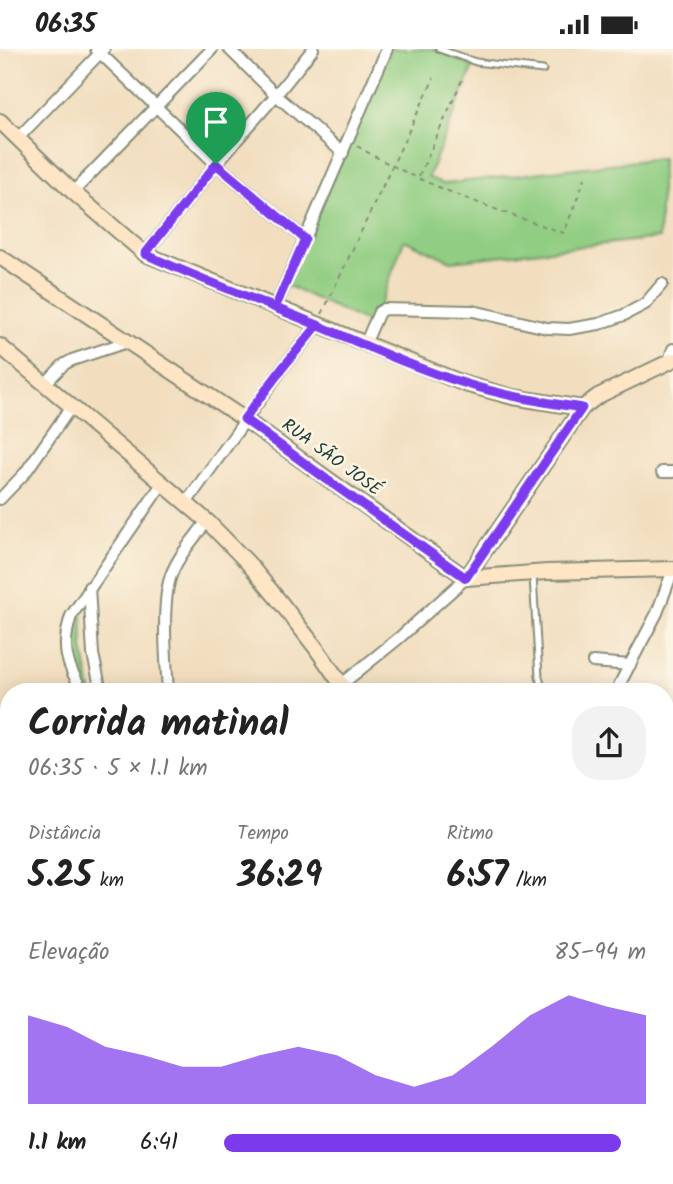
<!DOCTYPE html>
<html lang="pt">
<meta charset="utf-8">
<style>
:root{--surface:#fff;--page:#f2f2f2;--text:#222;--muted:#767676;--accent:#7c3aed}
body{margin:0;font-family:Kalam,sans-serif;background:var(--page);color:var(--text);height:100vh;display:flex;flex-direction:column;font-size:26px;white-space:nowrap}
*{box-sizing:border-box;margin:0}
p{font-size:23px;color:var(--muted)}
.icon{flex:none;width:38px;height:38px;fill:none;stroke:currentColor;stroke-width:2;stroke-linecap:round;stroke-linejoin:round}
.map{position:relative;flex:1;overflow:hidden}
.side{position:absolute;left:0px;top:634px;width:674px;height:502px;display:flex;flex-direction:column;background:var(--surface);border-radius:28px 28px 0 0;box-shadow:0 4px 18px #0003}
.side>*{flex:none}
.pin{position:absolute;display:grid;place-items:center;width:60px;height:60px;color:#fff;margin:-72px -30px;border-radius:50% 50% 50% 0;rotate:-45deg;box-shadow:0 0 7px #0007}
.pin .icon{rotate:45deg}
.round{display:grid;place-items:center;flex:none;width:74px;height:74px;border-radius:28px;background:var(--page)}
.overview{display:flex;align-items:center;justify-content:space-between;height:119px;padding:0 28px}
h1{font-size:38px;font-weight:700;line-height:52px}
.stats{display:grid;grid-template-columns:repeat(3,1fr);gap:10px;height:119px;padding:7px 28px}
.stats div{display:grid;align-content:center}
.stats b{font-size:35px;font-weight:700}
.stats small{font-size:19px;font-weight:400}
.stats p{font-size:19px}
.chart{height:196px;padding:14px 28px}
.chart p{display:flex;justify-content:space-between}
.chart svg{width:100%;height:126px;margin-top:7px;fill:var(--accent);opacity:.7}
ul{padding:0 28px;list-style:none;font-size:23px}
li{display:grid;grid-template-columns:112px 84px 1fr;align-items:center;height:52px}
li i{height:18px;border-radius:9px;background:var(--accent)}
.status{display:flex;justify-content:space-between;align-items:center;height:49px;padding:0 35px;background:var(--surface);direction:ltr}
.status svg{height:19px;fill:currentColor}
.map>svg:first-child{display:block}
.green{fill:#91cd82;stroke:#58855b;stroke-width:2}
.water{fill:#6baee0;stroke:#45768a;stroke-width:2}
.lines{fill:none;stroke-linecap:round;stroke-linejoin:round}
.lane-casing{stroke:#888e7a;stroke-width:9}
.street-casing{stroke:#888e7a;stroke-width:14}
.secondary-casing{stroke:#888e7a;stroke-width:18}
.path{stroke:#888e7a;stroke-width:2;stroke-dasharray:5 5;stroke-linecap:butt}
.lane{stroke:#fff;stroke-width:5}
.street{stroke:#fff;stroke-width:10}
.secondary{stroke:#fde5c5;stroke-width:14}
.route-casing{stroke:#fff;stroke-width:14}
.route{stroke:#7c3aed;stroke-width:9}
.labels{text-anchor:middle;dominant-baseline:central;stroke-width:5;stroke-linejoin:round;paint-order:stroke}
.street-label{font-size:18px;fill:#1f3d34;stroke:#fcf5e5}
</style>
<div class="status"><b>06:35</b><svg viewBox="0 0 49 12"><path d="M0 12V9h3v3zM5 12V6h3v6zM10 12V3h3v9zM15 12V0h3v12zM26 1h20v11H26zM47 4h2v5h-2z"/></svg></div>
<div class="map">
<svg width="673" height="1135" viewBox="0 0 673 1135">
<rect width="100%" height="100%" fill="#fcf5e5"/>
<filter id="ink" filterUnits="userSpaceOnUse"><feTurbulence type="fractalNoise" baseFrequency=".0143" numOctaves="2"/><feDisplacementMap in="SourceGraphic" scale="14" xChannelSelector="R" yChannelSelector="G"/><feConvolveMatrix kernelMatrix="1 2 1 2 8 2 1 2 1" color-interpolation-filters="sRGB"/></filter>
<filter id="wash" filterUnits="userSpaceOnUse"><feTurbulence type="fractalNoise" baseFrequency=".00686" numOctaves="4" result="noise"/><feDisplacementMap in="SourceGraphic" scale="28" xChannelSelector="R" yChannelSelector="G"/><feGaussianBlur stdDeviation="1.57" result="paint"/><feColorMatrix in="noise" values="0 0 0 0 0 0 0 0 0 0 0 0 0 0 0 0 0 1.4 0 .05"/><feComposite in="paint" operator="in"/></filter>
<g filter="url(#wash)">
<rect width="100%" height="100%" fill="#f2debf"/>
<!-- green -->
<g class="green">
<path d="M391,0H437L473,18L428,128L443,135L662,109L659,189L451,212L404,191L373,276L286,236Z"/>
<path d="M82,559L83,599L91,642H88L73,622L67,579Z"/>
</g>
<!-- water -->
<path class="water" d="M665,871L673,883V1005L665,1003Z"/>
</g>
<g filter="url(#ink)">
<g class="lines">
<defs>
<g id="lane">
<path d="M439,0L476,13L543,21"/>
<path d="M533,527L539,628L543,642"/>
</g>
<g id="street">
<path d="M96,0L216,115L305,190"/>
<path d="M229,0L276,46L343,104"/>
<path d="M18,89L104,0"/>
<path d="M73,143L212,0"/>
<path d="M145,205L216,115L276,46L313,0"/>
<path d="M275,259L387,0"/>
<path d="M365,295L379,263L384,260L473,262L547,279L569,280L599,275L624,266L645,255L662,235"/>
<path d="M668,314L673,300"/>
<path d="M45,335L63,316L72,311L130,292"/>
<path d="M662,423H673"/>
<path d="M0,450L25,424L71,358"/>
<path d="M186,454L284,317L318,276"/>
<path d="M89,538L93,605L101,642"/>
<path d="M593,613L630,616"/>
<path d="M342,635L399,589L466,529"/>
<path d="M83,642C66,616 61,598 71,567L162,435"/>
<path d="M168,642C166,612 162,561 169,533C174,511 194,490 207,472"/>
<path d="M616,642L657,564L673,521"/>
<path d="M0,787L9,827"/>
<path d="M167,1127V1135"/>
<path d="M245,1127L255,1135"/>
<path d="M564,1127L568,1135"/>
</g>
<g id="secondary">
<path d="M0,72L73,143L145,205L465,335L513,348L582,359"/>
<path d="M0,208L244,370L466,529L547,523L673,520"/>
<path d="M0,297L207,472L248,514L281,554L316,599L346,642"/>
<path d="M466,529L582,359L598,347L673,311"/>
<path d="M383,1135L385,1127"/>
</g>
</defs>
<!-- lane casing -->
<use href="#lane" class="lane-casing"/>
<!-- street casing -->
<use href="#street" class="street-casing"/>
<!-- secondary casing -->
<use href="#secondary" class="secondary-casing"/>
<!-- path -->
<g class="path">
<path d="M357,97C421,136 494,160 564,184L585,129"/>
<path d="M419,127L463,29"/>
<path d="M322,265L434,29"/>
</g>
<!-- lane -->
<use href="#lane" class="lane"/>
<!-- street -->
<use href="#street" class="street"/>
<!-- secondary -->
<use href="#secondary" class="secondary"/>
</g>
</g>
<g class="lines" filter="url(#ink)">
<defs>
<path id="route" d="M216,115L305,190L275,259L318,276L284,317L244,370L333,435L466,529L582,359C543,353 505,347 467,335C412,319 352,290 298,268C247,247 195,228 145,205L216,115"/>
</defs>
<!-- route casing -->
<use href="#route" class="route-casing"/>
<!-- route -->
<use href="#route" class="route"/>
</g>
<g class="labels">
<!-- street labels -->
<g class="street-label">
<text transform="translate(331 409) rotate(36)">RUA SÃO JOSÉ</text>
</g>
</g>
</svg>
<div class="pin" style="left:216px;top:115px;background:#1e9e55"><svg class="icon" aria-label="arrive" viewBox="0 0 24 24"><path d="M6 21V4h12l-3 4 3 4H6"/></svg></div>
<section class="side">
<div class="overview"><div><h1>Corrida matinal</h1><p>06:35 · 5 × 1.1 km</p></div><a class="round"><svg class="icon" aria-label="share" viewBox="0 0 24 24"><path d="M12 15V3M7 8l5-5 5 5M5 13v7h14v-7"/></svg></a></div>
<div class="stats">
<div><p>Distância</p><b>5.25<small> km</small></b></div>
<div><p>Tempo</p><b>36:29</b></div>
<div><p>Ritmo</p><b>6:57<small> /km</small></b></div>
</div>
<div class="chart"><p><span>Elevação</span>85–94 m</p>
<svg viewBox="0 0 160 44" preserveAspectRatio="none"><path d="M0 44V13L10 17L20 24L30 27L40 31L50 31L60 27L70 24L80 27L90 34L100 38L110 34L120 24L130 13L140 6L150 10L160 13V44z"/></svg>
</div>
<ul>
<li><b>1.1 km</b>6:41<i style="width:94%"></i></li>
</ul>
</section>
</div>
